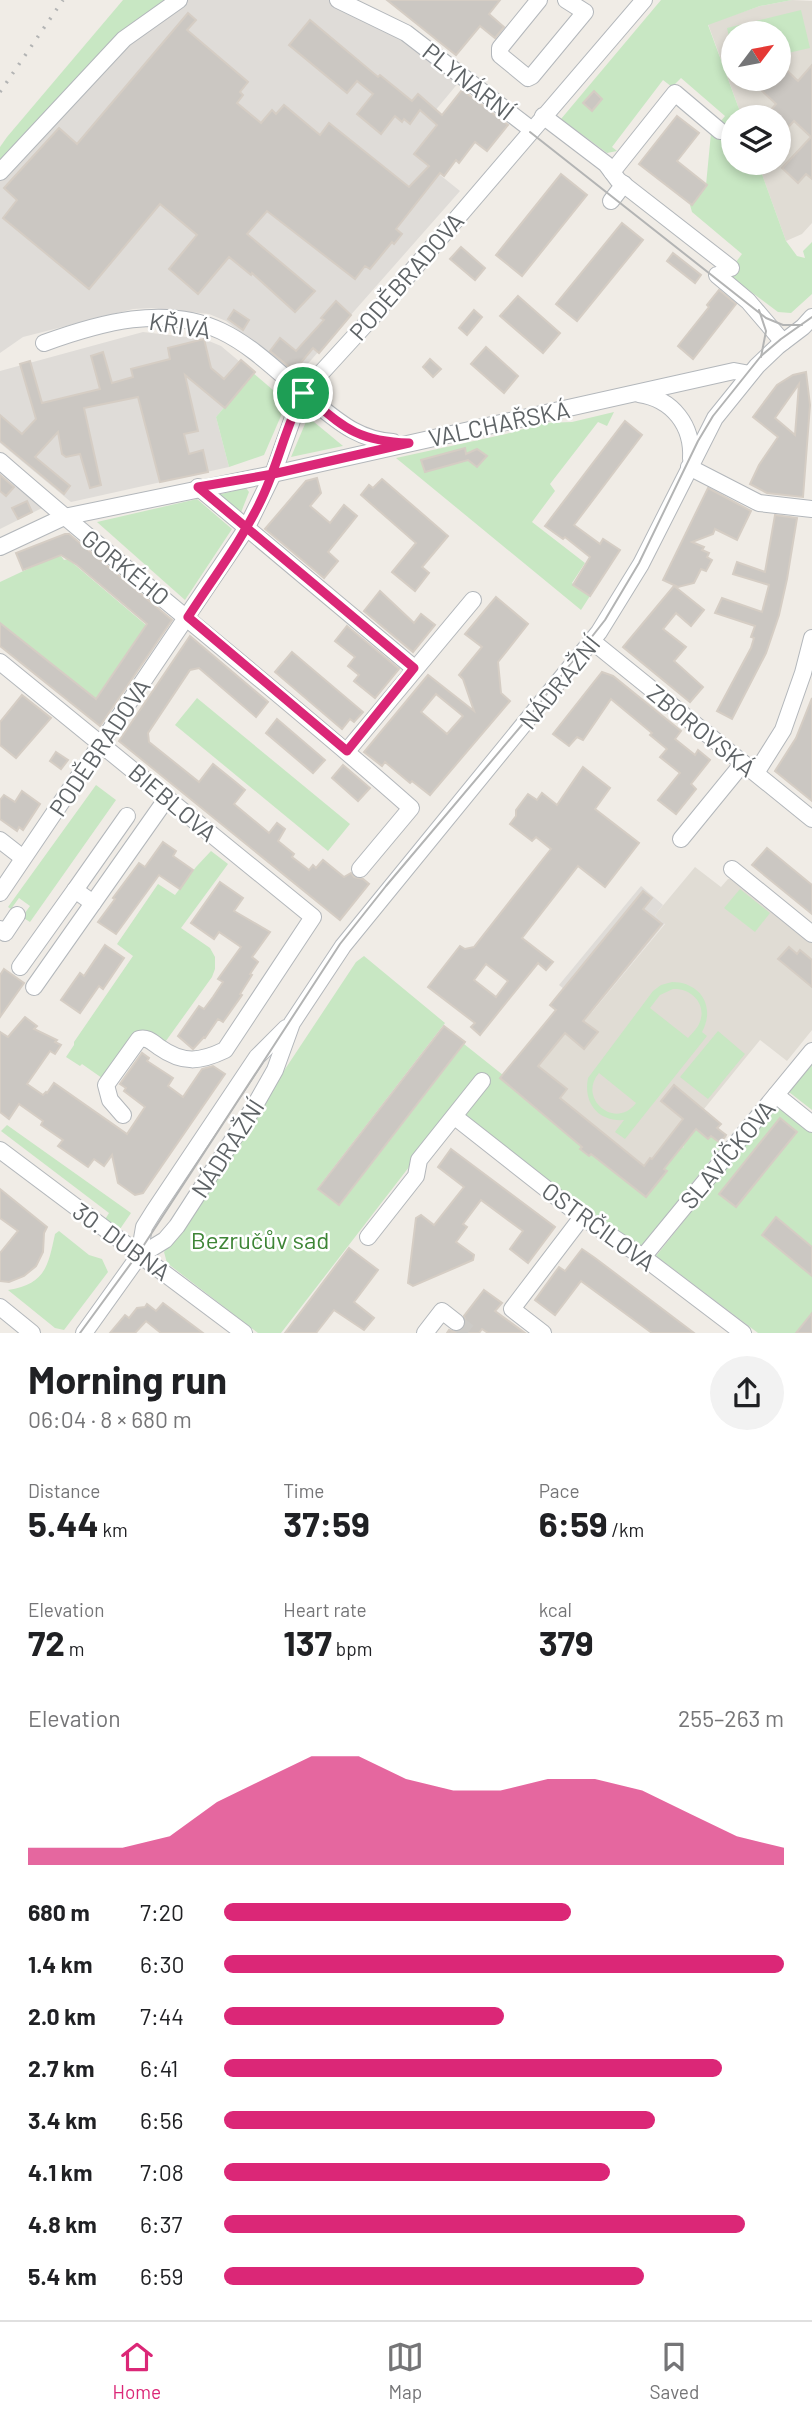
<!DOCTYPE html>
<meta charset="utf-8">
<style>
:root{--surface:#fff;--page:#f2f2f2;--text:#202124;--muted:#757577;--line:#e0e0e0;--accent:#db2777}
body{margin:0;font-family:Barlow,sans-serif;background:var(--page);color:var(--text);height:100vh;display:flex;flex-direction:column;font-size:26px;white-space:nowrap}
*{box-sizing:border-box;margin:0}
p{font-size:23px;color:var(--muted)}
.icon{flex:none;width:38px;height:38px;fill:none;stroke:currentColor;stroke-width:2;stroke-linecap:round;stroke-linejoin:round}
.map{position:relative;height:1333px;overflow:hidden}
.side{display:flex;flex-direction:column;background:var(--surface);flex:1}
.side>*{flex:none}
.needle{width:46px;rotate:58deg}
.tools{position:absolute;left:721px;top:21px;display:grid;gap:14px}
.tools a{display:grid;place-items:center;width:70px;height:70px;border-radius:50%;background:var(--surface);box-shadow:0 4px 10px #0003;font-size:35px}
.pin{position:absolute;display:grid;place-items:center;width:60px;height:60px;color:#fff;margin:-30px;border:4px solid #fff;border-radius:50%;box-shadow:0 2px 7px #0007}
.round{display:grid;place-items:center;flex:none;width:74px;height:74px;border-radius:37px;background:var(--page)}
.summary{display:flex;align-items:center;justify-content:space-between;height:119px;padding:0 28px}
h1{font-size:38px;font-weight:700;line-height:52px}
.metrics{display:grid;grid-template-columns:repeat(3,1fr);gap:10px;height:119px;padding:7px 28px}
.metrics div{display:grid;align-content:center}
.metrics b{font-size:35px;font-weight:700}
.metrics small{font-size:19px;font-weight:400}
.metrics p{font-size:19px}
.chart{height:196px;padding:14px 28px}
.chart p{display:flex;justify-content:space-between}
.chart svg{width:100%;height:126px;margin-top:7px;fill:var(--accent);opacity:.7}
ul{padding:0 28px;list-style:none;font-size:23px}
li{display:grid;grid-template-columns:112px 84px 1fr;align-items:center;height:52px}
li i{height:18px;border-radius:9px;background:var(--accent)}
.menu{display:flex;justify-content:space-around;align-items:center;height:98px;border-top:2px solid var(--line);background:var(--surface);font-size:19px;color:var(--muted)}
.menu a{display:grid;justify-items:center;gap:4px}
.menu .selected{color:var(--accent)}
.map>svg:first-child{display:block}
.industrial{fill:#dfdcd8}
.education{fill:#e0dcd4;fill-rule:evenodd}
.green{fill:#c8e7c3;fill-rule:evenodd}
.building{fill:#cbc7c2;stroke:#d5cdc4;stroke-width:2;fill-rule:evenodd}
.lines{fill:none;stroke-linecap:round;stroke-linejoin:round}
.minor-tunnel{stroke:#cccac6;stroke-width:16;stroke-dasharray:16 8;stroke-linecap:butt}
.minor-casing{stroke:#b3b7bb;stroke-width:18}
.minor{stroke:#fff;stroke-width:16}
.tram{stroke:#b3b4b4;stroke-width:2}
.rail{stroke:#b3b4b4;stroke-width:3.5;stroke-dasharray:2 9;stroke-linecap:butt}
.route-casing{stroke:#fff;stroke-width:14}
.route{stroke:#db2777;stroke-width:9}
.labels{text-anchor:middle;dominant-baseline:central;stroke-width:5;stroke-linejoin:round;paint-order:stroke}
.street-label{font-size:24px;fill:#5e6366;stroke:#fff}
.park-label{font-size:24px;fill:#3e8536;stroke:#fff}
</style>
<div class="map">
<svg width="812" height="1333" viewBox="0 0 812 1333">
<rect width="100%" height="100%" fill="#f0ece6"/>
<!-- industrial -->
<g class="industrial">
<path d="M169,0H349L400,36L459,82L429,118L437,125L414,154L460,191L297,376L226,321L209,314L152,308L133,309L23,337L0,353V167Z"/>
<path d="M143,332L204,339L221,346L253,373L216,417L229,467L71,502L0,443V371Z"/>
<path d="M0,474L42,508L0,529Z"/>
<path d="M641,886L663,905L655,915L665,923L592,1012L559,985Z"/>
</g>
<!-- education -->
<g class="education">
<path d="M792,0L812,1V223L802,234L786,241L758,163H779V117H742L708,24L760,6ZM733,33H779V79H733Z"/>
<path d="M695,867L721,887L728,879H737L812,940V1030L787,1061L760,1040L704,1109L721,1124L718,1128L727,1137L720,1143L711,1136L708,1139L695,1129L683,1146L685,1147L665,1169L667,1171L646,1197L580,1149L582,1146L500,1078L563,1001L575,998L592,1012L665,924L655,915Z"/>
</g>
<!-- green -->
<g class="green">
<path d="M123,0H169L0,167V147L7,137Z"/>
<path d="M661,0H812H792L760,6L708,25L742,117H733V163H758L786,241L797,256L805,258L803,251L812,242V294L791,313L778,312L727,274L742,254L692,212L690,205L706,185L711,133L725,116L681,78L672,87L663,80L612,147L617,151L607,153L561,119Z"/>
<path d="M801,10L810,48L779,55V33H733V55L727,28Z"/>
<path d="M253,373L287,402L264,455L229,467L216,417Z"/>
<path d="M614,412L607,426L598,422L550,484L555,491L532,522L585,563L572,583L590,596L581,610L396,458L506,434L544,423L572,422Z"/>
<path d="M308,417L343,446L291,457Z"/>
<path d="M246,488L249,492L240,515L217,495Z"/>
<path d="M197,499L232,529L185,600L97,522Z"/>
<path d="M61,556L64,560L68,559L146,625L96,698H93L0,625V582L51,558Z"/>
<path d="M197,698L350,824L328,851L175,725Z"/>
<path d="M96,785L116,800L30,922L22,917L30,906L19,898L11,909L8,907Z"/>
<path d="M211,851L228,864L181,928L210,948L215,957V969L212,977L163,1045L140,1030L111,1071L102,1078L82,1064L80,1066L66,1057L74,1045V1042L133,956L117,944L158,884L175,895L196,867Z"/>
<path d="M740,889L770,913L755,932L724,908Z"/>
<path d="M364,956L445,1023L317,1189L339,1206L464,1044L503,1075L501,1079L582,1147L580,1149L589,1156L591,1154L646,1196L667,1171L664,1169L681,1147L684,1148L683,1145L696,1129L708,1139L711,1136L720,1143L721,1147L641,1247L575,1205L453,1110L281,1333H258L167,1263L164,1252L356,962Z"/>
<path d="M672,982C700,982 716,1006 702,1032L707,1036L625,1139L615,1132L624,1120C598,1122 583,1103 588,1078L653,991L661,985ZM673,989C692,988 708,1005 699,1024C697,1029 692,1033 688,1038L650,1008L660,995ZM599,1073L636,1103C615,1131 577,1098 599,1073Z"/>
<path d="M718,1031L745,1054L708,1099L680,1077Z"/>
<path d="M812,1064V1110L789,1092Z"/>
<path d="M777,1104L812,1132V1333H758L656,1256Z"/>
<path d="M7,1125L131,1213L120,1229L104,1221L109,1213L1,1131Z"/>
<path d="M59,1231L89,1255L102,1259L108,1272L64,1330L55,1328L8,1290C45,1284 48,1267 55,1234Z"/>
</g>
<!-- building -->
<g class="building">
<path d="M387,0H500L489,14L504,27L495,38L480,26L456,55Z"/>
<path d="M188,13L196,20L187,30L248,82L240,92L243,95L237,103L261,123L272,110L276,114L284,105L320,135L329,123L409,187L429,166L414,154L437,125L420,110L410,124L404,119L402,122L395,116L381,134L357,114L373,94L357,81L347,93L289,45L310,20L378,77L380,75L412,101L418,94L442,115L462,90L508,125L487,151L475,142L459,163L456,160L444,176L440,173L396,229L402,234L394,244L392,242L370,269L365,266L355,279L267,211L247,234L315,291L295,312L252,273L251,275L229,257L198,294L169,269L197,235L160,204L89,289L3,218L17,200L4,188L59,128L77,144Z"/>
<path d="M779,63L798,81L812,65V179L806,174L798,183L782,168L811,137L794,121L779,137V117H765L776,104L759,88L767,79H779Z"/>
<path d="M594,91L602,99L592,111L583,103Z"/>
<path d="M677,116L699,133L677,161L707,185L692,205L639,164Z"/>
<path d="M561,174L587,195L522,276L496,255Z"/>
<path d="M622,223L643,240L577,321L556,304Z"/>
<path d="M461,247L485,268L475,280L450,259Z"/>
<path d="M673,253L701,275L695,283L667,261Z"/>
<path d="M719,290L736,304L693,359L678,346L709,307L707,305Z"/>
<path d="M518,296L560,333L543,353L500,316Z"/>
<path d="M336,301L351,315L319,353L313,348L294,371L270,351L280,338L296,351L324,320L321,318Z"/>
<path d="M234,310L249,320L243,330L228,319Z"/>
<path d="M474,310L482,317L467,335L459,328Z"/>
<path d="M204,339L211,368L224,379L241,360L255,372L225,408L185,375L198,431L184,434L189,454L203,450L208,472L160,482L138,397L84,408L101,485L90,488L80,454L66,457L62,454L58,432L35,457L70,486L64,494L0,441V415L22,434L36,419L20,364L30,361L42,403L100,389L91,356L103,352L112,383L133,377L131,369L170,359L168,348Z"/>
<path d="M486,347L518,376L504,393L471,364Z"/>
<path d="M430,359L441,369L433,377L423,367Z"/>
<path d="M806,372L810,405L803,497L767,493L750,484L759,465L778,437L753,417L777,385L793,375ZM799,384L795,435L775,418Z"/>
<path d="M625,421L642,435L574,525L600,544L603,539L620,550L590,596L573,585L590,557L565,537L563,539L545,526Z"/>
<path d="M465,448L466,454L477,449L487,456L477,467L468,460L425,472L421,460Z"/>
<path d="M0,475L14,487L6,496L0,491Z"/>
<path d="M317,478L321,493L310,506L330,523L344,505L357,516L328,552L338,561L324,578L265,529L306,481Z"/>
<path d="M382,479L448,536L422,567L429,573L415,591L392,572L416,543L361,495L369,485L373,488Z"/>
<path d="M708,488L751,511L737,540L715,529L713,534L692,542L704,547L702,550L709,553L707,557L712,560L706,571L701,569L694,583L678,587L663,580Z"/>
<path d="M27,501L32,512L18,519L12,508Z"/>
<path d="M775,515L797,518L787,579L779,615L766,653L732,719L717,711L751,648L754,638L751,637L755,626L715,613L722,598L762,612L769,585L733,574L737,562L765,572Z"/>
<path d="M65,534H69L172,620L100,726L0,646V623L96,699L147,624L77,565L61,555L23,570L16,553Z"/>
<path d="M674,586L704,610L691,626L676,613L663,629L686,647L674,661L703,687L690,702L623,647Z"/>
<path d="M380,591L414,623L421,614L435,625L413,652L364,611Z"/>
<path d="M496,597L528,624L498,662L501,693L510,701L430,795L412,781L410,783L385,762L382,766L364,752L428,675L474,711L463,679L459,675L482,647L465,634ZM436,694L463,716L447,734L421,712Z"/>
<path d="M347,626L399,669L375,698L354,681L359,675L348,666L355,657L335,641Z"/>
<path d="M190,636L268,702L256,717L199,668L190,670L148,733L149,742L199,782L213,764L233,780L245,790L234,804L269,833L277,823L285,829L278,841L294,854L292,857L309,870L313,865L316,868L323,860L344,877L351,873L354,877L363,879L369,884L340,920L119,741Z"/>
<path d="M292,652L363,712L354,722L350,719L342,729L275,672Z"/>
<path d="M602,672L613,676L681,731L675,739L695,755L698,750L710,760L691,784L696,789L676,814L658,800L680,773L660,757L667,749L650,735L652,733L640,723L611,699L583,740L577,737L569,746L553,734Z"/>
<path d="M22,695L51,718L16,758L0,745V722Z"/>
<path d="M812,698V801L775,771L796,738Z"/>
<path d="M277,719L325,760L313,773L266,733Z"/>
<path d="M56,752L68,760L61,769L50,761Z"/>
<path d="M343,765L370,788L358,801L332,778Z"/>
<path d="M583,767L610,788L595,809L639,843L605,887L578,866L522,938L553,962L546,970L538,963L480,1035L471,1027L475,1023L428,987L460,946L465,949L474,947L551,849L536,837L532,841L510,824L516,816V810L528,794L537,800L542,793L557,805ZM486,964L508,981L496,997L474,980Z"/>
<path d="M22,791L40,804L23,830L19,827L17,831L0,819V800L4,795L15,802Z"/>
<path d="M163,842L176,851L173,856L193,870L180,889L159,875L116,934L98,922L115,899L113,898L139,863L145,867Z"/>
<path d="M767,848L812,885V914L752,865Z"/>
<path d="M220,882L243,898L234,911L270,932L252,957L258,962L250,974L252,975L240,994L242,995L223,1022L218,1019L205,1038L204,1037L193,1049L178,1036L199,1006L204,1009L213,997L223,982L218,979L241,947L219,932L214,939L191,923Z"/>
<path d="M643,891L652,898L643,909L662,924L583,1021L598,1032L584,1049L565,1033L538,1066L567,1089L560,1098L644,1166L650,1158L652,1159L683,1119L661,1101L674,1085L721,1124L717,1128L726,1135L720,1143L711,1136L708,1139L696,1129L664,1169L667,1171L646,1197L591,1154L589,1156L580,1149L582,1147L500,1078L556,1010L550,1005Z"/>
<path d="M105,945L124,958L103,989L99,986L80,1013L61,1000L80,973L84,976Z"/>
<path d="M789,947L797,954L800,950L812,960V987L778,959Z"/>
<path d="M4,969L24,983L0,1017V975Z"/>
<path d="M25,1017L37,1026L34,1029L57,1040L55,1042L61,1045L55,1054L50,1051L27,1084L43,1095L46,1092L47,1093L54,1083L127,1134L145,1107L124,1091L126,1088L120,1084L142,1053L149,1058L147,1061L173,1078L168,1086L183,1097L202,1069L213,1066L225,1074L143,1193L135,1195L118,1183L112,1155L104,1166L94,1159L88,1167L58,1146L63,1140L41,1125L43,1121L19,1104L9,1119L0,1112V1032L8,1037Z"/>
<path d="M444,1026L465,1042L339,1205L318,1189Z"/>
<path d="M780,1118L797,1132L736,1207L719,1194Z"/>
<path d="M451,1149L555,1227L528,1263L510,1249L523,1231L481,1200L463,1224L467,1227L456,1242L474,1255L473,1260L413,1286L408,1283L416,1218L421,1215L434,1225L464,1187L438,1167Z"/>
<path d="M0,1189L47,1227L44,1233L43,1252L36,1266L24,1276L9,1282L0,1281V1253L18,1231L0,1218Z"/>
<path d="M776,1217L812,1247V1276L762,1235Z"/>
<path d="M349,1248L378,1270L354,1302L374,1318L364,1330L334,1310L316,1333H285Z"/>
<path d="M582,1249L595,1258L694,1333H652L581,1281L555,1315L535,1300L559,1267L565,1271Z"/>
<path d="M484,1290L502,1303L495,1311L525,1333H488L482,1329L479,1333H447L449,1330L455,1332L464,1329L466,1323L464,1316Z"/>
<path d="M163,1303L203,1333H161L146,1321L135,1333H110L125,1315L129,1318L137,1308L145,1307L147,1304L156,1311Z"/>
<path d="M812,1313V1333H796Z"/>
</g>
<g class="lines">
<!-- minor-tunnel -->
<path class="minor-tunnel" d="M456,1322L470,1333"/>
<defs>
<g id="minor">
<path d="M338,0L406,33L532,130"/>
<path d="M539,0L500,48V55L528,78L532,76L585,12L566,0"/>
<path d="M543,116L606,164L618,180L731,268"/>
<path d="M0,172L124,39L179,0"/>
<path d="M612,172L675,93L720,131"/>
<path d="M611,201L624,184"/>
<path d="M717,275L748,301L783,342"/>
<path d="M44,343C99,323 165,304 221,331C255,347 284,378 314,402C339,422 359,440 393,442"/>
<path d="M639,394C673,399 693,426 691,459"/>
<path d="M0,461C135,579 277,689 411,808L360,869"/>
<path d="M689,467L759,503L812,509"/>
<path d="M198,487L414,668"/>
<path d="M0,547L64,517L273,474L734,371L750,374"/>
<path d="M592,641L812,819"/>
<path d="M0,662L313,917L225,1050C200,1062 183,1064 159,1047C152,1042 148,1037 139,1039L106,1085L110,1100L123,1115"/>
<path d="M347,751L473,600"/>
<path d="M756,773L783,730L803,673L812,638"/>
<path d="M681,839L743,763"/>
<path d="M0,840L23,858"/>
<path d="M732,869L812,934"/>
<path d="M75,890L127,816"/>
<path d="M0,893L246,529L273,474L301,395L375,314L644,0"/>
<path d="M0,929L5,933L17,915"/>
<path d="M20,967L75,890L93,903"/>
<path d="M34,987L167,798"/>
<path d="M776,1095L812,1124"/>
<path d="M455,1117L582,1217L643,1257L743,1333"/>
<path d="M0,1150L244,1333"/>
<path d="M368,1237L416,1176L419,1160L482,1081"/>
<path d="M139,1256L144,1227L154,1211L257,1057L286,1028"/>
<path d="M643,1257L812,1051"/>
<path d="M0,1307L32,1333"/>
<path d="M84,1333L139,1256L165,1240L177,1226L254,1107L275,1070L292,1023L343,946L599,632L641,564L715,418L757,366L778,346L803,327L812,317"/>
<path d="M425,1333L442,1311L456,1322"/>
<path d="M543,1333L512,1309L582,1217"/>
</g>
</defs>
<!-- minor casing -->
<use href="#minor" class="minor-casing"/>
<!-- minor -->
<use href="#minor" class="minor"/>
<!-- tram -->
<g class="tram">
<path d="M530,132L766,318L783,325H802"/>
<path d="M759,310L766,331L761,357"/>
<path d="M80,1333L140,1251L340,944L386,886L532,713L605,620L639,563L698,441L713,416L761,356L781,339L812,317"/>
</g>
<!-- rail -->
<path class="rail" d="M0,92L63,0"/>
</g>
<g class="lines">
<defs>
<path id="route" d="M303,393C286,426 278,464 262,498C242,541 213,578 188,617L347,751L414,668L198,487L273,474L409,443C354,441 343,426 303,393"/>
</defs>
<!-- route casing -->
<use href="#route" class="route-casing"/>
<!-- route -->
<use href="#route" class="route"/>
</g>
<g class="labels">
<!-- street labels -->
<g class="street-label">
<text transform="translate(469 81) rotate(38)">PLYNÁRNÍ</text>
<text transform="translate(406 276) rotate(-49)">PODĚBRADOVA</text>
<text transform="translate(180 325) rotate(9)">KŘIVÁ</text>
<text transform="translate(499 423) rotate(-12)">VALCHAŘSKÁ</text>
<text transform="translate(126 567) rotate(39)">GORKÉHO</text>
<text transform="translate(559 682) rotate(-51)">NÁDRAŽNÍ</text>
<text transform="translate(702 730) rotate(39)">ZBOROVSKÁ</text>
<text transform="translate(99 747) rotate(-56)">PODĚBRADOVA</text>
<text transform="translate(173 802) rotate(40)">BIEBLOVA</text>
<text transform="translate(227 1148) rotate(-57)">NÁDRAŽNÍ</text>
<text transform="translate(727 1154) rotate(-50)">SLAVÍČKOVA</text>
<text transform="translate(599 1226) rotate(36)">OSTRČILOVA</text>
<text transform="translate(122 1241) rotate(36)">30. DUBNA</text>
</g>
<!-- park labels -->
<g class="park-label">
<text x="260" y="1239">Bezručův sad</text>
</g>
</g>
</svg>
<div class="tools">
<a><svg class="needle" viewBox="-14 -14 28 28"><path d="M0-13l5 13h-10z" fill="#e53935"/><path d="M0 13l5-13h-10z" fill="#757577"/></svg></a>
<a><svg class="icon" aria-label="layers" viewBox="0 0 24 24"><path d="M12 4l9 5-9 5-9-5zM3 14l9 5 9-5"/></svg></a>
</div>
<div class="pin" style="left:303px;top:393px;background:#1e9e55"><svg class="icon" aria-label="arrive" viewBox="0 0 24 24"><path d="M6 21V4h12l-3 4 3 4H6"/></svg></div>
</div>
<section class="side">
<div class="summary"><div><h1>Morning run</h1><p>06:04 · 8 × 680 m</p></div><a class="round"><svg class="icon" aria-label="share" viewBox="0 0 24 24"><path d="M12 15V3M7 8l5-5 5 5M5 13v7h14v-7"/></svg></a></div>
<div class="metrics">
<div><p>Distance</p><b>5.44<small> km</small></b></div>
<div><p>Time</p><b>37:59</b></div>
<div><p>Pace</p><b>6:59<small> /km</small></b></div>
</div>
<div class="metrics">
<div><p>Elevation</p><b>72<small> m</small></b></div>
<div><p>Heart rate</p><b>137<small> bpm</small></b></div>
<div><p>kcal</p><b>379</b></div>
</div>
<div class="chart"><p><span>Elevation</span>255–263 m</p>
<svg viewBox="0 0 160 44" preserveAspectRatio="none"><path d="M0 44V38L10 38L20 38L30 34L40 22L50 14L60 6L70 6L80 14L90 18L100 18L110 14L120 14L130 18L140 26L150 34L160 38V44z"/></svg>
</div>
<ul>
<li><b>680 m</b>7:20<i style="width:62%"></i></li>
<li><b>1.4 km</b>6:30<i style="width:100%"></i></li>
<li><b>2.0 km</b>7:44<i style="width:50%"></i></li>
<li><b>2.7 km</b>6:41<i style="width:89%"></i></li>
<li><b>3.4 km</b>6:56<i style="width:77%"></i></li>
<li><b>4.1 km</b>7:08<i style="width:69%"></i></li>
<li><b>4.8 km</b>6:37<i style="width:93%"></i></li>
<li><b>5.4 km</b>6:59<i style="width:75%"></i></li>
</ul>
</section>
<nav class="menu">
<a class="selected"><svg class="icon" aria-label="home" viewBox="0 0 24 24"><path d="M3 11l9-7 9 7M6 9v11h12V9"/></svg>Home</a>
<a><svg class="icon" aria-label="map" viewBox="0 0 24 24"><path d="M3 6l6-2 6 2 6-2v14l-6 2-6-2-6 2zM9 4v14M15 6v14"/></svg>Map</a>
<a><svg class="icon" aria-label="saved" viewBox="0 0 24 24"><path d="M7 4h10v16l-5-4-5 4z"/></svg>Saved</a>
</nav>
